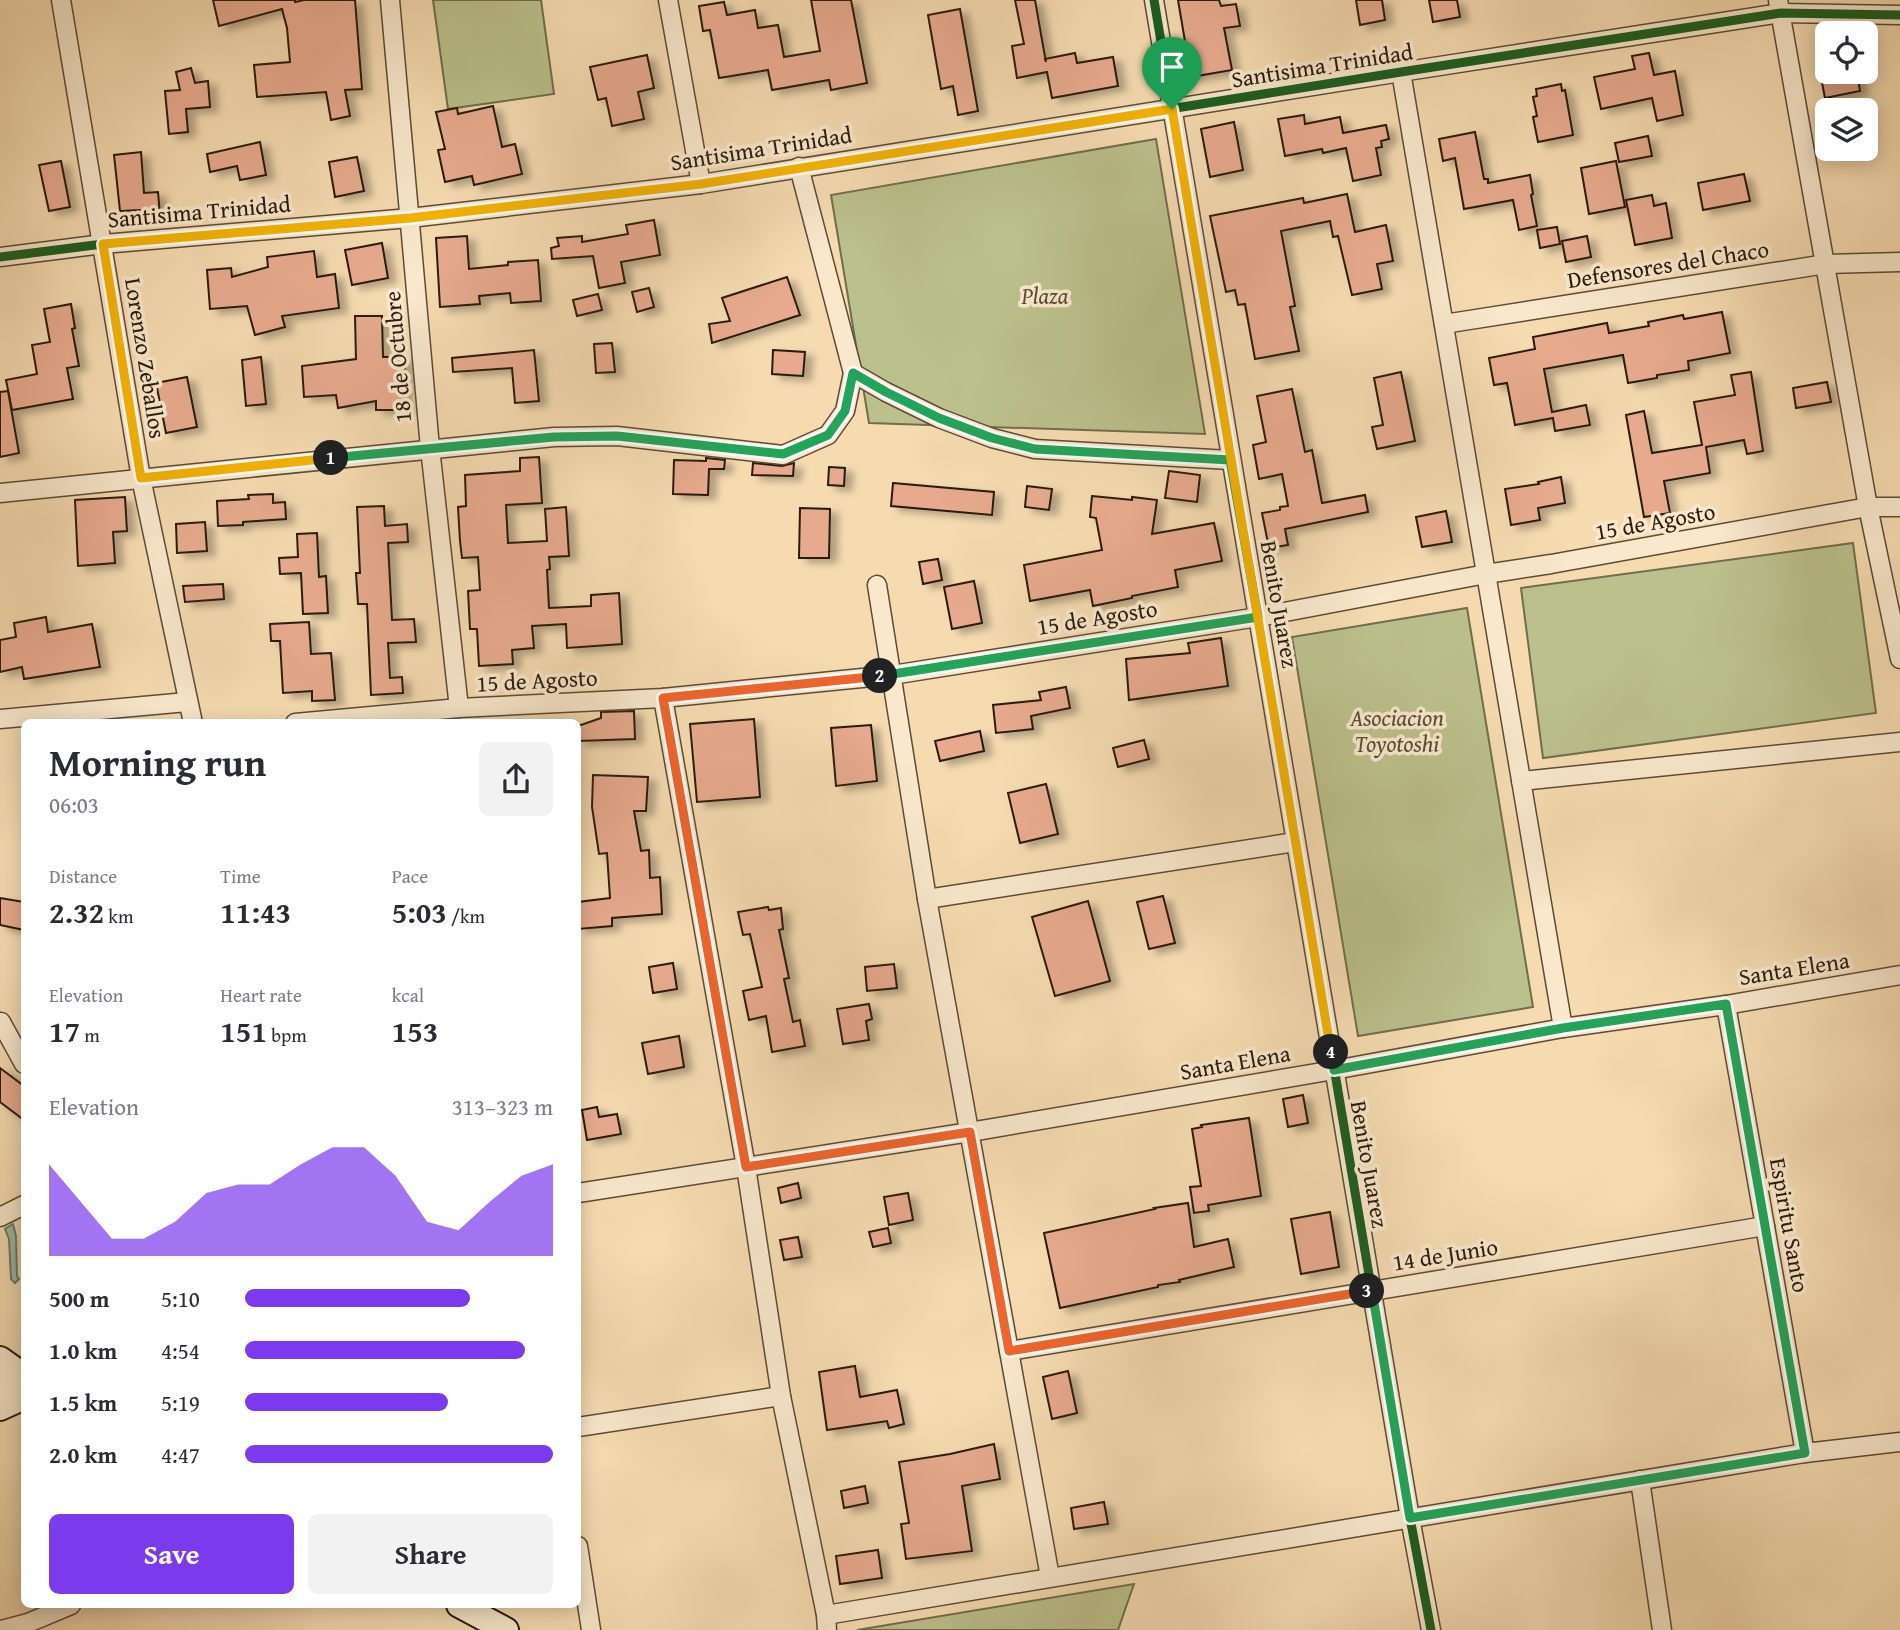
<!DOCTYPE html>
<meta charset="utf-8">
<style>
:root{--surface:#fff;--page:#f2f2f3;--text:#2b2b33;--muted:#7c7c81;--accent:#7c3aed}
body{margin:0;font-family:"Gentium Book Plus",serif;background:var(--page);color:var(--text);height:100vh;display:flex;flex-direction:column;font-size:26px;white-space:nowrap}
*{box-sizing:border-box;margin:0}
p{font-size:23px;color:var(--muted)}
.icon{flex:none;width:38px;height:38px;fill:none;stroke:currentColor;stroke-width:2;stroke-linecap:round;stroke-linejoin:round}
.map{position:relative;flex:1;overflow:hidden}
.details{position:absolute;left:21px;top:719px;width:560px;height:889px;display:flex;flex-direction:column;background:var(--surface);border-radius:10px;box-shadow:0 4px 18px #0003}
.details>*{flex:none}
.buttons{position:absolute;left:1815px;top:21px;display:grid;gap:14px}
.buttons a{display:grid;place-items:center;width:63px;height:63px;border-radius:10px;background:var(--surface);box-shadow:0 4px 18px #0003;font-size:35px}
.pin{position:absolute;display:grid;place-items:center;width:60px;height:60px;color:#fff;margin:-72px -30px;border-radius:50% 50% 50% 0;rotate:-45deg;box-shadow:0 0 7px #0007}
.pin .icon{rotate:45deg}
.km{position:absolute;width:35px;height:35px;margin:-18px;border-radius:50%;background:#222;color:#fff;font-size:19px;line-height:35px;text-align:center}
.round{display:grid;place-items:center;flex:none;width:74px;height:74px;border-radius:10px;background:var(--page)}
.head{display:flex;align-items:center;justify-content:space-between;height:119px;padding:0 28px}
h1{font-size:38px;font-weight:700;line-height:52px}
.stats{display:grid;grid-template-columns:repeat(3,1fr);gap:10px;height:119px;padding:7px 28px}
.stats div{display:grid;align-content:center}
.stats b{font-size:30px;font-weight:700}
.stats small{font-size:19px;font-weight:400}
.stats p{font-size:19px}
.chart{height:196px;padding:14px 28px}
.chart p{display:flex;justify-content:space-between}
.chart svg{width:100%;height:126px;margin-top:7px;fill:var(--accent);opacity:.7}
.button{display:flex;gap:14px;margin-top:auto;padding:14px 28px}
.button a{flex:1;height:80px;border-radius:10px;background:var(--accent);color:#fff;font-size:28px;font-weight:700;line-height:80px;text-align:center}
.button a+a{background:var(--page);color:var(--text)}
ul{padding:0 28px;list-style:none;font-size:23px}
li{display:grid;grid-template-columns:112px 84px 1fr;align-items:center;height:52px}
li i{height:18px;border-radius:9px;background:var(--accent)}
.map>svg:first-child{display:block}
.green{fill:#bbc08c;stroke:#726e4d;stroke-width:2}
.water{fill:#9dbca7;stroke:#6f7c6a;stroke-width:2}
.building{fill:#e7aa8e;stroke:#2a1b0e;stroke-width:2;filter:url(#shadow)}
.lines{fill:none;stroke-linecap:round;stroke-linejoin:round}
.street-casing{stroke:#5d4b37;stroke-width:21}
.secondary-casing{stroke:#2a1b0e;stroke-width:28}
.street{stroke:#f9e8cc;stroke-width:18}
.secondary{stroke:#f9e8cc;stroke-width:24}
.cycleway-casing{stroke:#f9e8cc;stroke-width:13}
.cycleway{stroke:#1b5e20;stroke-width:9}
.split-1-casing{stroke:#fff;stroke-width:14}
.split-2-casing{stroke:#fff;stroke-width:14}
.split-3-casing{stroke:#fff;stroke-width:14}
.split-4-casing{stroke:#fff;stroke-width:14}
.split-5-casing{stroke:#fff;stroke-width:14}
.split-1{stroke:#f5b400;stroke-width:9}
.split-2{stroke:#22a559;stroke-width:9}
.split-3{stroke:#f0652b;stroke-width:9}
.split-4{stroke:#22a559;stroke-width:9}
.split-5{stroke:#f5b400;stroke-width:9}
.labels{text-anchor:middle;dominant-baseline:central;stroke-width:7;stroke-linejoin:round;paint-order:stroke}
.street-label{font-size:23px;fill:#2a1b0e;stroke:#f9e8cc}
.park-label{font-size:23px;font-style:italic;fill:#564d34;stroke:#f9e8cc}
</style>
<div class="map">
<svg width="1900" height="1630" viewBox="0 0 1900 1630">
<defs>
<filter id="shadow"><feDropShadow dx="8" dy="4.5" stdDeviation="3.5" flood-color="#0004"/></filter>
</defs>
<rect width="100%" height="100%" fill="#f6dbb1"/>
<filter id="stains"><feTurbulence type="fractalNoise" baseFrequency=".00286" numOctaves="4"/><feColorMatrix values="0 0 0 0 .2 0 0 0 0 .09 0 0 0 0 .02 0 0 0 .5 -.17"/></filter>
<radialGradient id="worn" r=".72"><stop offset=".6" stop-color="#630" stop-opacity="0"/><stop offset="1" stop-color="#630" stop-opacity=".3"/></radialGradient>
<!-- green -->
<g class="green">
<path d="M433,0H541L554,94L448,109Z"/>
<path d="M1156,139L1205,434L869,423L831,195Z"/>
<path d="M1853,543L1876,713L1543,758L1521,588Z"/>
<path d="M1467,608L1533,1007L1358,1036L1292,637Z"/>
<path d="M1134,1584L1118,1630H857Z"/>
</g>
<!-- water -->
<path class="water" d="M13,1224L16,1236L17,1276L19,1279L15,1283L11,1279L9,1239L5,1229Z"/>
<!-- building -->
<g class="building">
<path d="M213,0H295V2L304,0H355L362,89L345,90L350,116L331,120L326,92L257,97L254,65L290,62L287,28L282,9L219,26Z"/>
<path d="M811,0H851L867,83L831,90L829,80L772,90L768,70L719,78L710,30L703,31L699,6L724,2L727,15L755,10L758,28L778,25L784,57L820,51Z"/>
<path d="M1015,0H1035L1042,40L1046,62L1045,59L1075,53L1077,63L1113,57L1118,86L1052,98L1047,72L1017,78L1012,46L1024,44Z"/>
<path d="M1178,0H1219L1221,6L1236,4L1240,26L1224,28L1232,70L1191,77Z"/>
<path d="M1356,0H1382L1385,20L1360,25Z"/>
<path d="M1429,0H1457L1460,17L1433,22Z"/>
<path d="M960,9L978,111L958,115L953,86L941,89L928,15Z"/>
<path d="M1649,53L1654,75L1675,71L1683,115L1657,121L1652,98L1601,109L1594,77L1635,69L1632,56Z"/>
<path d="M647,55L654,88L638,92L644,119L612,126L606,98L598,100L590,67Z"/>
<path d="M191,68L195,83L208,81L210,107L186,109L188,132L169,134L165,91L180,90L176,72Z"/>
<path d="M1820,72H1857L1860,91L1825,98Z"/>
<path d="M1561,84L1562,91L1565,90L1573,135L1538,142L1533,117L1537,116L1533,97L1537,96L1536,89Z"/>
<path d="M493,106L502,147L515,144L522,174L474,185L472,176L445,182L438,150L445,149L436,112L457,108L458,114Z"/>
<path d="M1304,115L1305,124L1340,117L1343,133L1386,125L1389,139L1381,141L1382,147L1376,148L1381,175L1353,181L1346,148L1323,153L1322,149L1285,156L1278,119Z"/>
<path d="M1234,122L1243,170L1210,177L1201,129Z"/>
<path d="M1475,132L1484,179H1488V183L1530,175L1533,194L1531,195L1537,226L1519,230L1513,200L1464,209L1455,158L1443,161L1439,139Z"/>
<path d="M1648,136L1652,156L1619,162L1615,143Z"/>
<path d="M260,142L266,175L240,180L237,166L210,172L207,154Z"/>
<path d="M141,152L144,193L158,192L160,215L142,216L141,210L120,211L114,155Z"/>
<path d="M357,157L364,191L335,197L329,162Z"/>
<path d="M61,161L70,207L49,211L39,165Z"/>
<path d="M1616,161L1625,207L1589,214L1581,168Z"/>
<path d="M1744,174L1750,201L1703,210L1698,183Z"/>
<path d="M1347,194L1355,232L1386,225L1393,261L1377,264L1382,289L1352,295L1338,236L1333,237L1330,221L1281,231L1295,306L1290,307L1299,351L1255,359L1245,304L1238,305L1235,290L1226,292L1210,216L1303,198L1304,203Z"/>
<path d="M1652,195L1654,206L1666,203L1672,238L1635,245L1626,200Z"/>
<path d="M654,220L660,255L621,262L625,283L599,288L593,256L552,259L551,248L559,246L557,238L582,236V242L628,234L626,225Z"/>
<path d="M1557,227L1560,244L1540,248L1537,230Z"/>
<path d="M467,236L469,269L508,265V262L538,260L541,301L511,303L510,293L479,296L480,304L440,307L436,238Z"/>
<path d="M1587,236L1591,257L1566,262L1562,241Z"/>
<path d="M382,243L388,278L352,285L345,250Z"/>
<path d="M314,251L317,277L335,274L339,308L282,316L285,327L255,335L247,306L210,309L207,270L231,268L232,277L268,267L267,257Z"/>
<path d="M787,277L800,315L712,343L709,324L730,321L722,298Z"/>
<path d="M649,288L654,307L637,312L632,292Z"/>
<path d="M598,294L602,310L577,316L573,300Z"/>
<path d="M71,304L75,328L72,329L79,366L67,368L73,399L12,410L6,380L37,374L32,345L50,342L44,309Z"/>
<path d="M1722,312L1730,353L1688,361L1689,370L1657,375V378L1628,383L1623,355L1544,369L1552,412L1586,405L1590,425L1555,431L1553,418L1515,425L1507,383L1494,385L1489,358L1535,349L1533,337L1607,323L1609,333L1649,326L1648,322L1683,315L1684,319Z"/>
<path d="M355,316H382L383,357H405L404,410H376V401L338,408L336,395L304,397L302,366L356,359Z"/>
<path d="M612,343L615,372L596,373L594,344Z"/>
<path d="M534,350L539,401L515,403L512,368L453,372L452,358Z"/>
<path d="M773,350L805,352L803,376L772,374Z"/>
<path d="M261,357L266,404L246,406L242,360Z"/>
<path d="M1401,372L1415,441L1377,449L1372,427L1383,425L1374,378Z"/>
<path d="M1751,372L1763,451L1747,454L1744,440L1706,447L1710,473L1664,481L1670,513L1644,517L1626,415L1644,411L1652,453L1702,445L1694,402L1735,395L1731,375Z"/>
<path d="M187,377L197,427L166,433L156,383Z"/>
<path d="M1827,382L1831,402L1796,408L1793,388Z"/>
<path d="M1292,389L1305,452L1312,450L1322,503L1365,495L1368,512L1285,529L1288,545L1269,548L1262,513L1280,510V507L1288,506L1282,474L1259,479L1253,445L1266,442L1257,396Z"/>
<path d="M8,391L19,453L0,457V392Z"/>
<path d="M539,457L542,503L506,505L508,543L547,541L545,509L566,507L569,556L549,557L550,569L547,570L549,608L591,606V595L619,593L622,644L567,648L566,624L532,626L534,648L512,650L513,664L479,666L477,629H470L468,591L480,590L478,557L462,558L460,541L458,507L466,506L465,475L520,471V458Z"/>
<path d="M706,458L725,460L724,469H709L708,495L673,494L674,460L706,461Z"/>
<path d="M753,463L782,466L794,463L793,476L752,475Z"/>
<path d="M829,467L845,468L844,486L828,485Z"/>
<path d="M1169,471L1200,475L1197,502L1165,498Z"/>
<path d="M1561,477L1565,503L1538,508L1540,520L1511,525L1505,489L1539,484L1538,482Z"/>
<path d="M893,483L994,492L992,515L891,506Z"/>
<path d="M1027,486L1052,489L1049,510L1025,507Z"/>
<path d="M273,494V503L285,502L286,519L243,522V525L218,526L217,501L249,499L248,495Z"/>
<path d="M1092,496L1132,500V497L1157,500L1152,534L1214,523L1222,561L1175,570L1178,587L1132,596V598L1093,606L1090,590L1030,601L1024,565L1102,550L1096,518L1090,517Z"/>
<path d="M125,497L127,531L113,532L115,563L78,566L75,500Z"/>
<path d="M384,506L385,526L407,524L408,542L388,543L392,620L414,619L416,642L388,643L390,678L402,677L403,693L371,695L367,604H358L356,573H360L357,507Z"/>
<path d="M800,508L830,509L829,558H799Z"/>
<path d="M1446,511L1452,542L1422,547L1416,517Z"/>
<path d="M205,522L207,551L177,553L176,524Z"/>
<path d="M317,533L319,577L326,576L328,613L303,614L301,573L280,574L279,558L298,557L297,534Z"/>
<path d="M938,559L942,580L923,584L919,562Z"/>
<path d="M974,581L982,623L952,629L944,587Z"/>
<path d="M223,584L224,599L185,602L183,586Z"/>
<path d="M46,617L48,632L92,624L100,667L24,679L22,667L0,672V640L16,637L14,623Z"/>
<path d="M309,622L311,654L331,653L335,700L312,701V691L283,693L280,641H271L270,624Z"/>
<path d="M1221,638L1228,686L1129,700L1126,659L1190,653L1188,643Z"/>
<path d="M1066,687L1070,708L1031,716L1033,729L996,733L993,705L1041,700L1039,692Z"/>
<path d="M634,711L635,739L578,741V726L601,718V712Z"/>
<path d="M754,719L760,797L697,802L690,724Z"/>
<path d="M871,725L877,781L836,786L831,728Z"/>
<path d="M980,731L984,751L940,761L935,741Z"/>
<path d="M1144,740L1149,759L1118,767L1113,748Z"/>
<path d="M593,775L648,777L646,811H634L641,851L649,850L650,878L660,877L662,914L612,918V926L578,929V902L610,898L607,853L599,854L592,807Z"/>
<path d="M1046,784L1058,834L1020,843L1008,793Z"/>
<path d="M1163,896L1175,943L1149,949L1137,902Z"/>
<path d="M0,898L24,902V930L0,925Z"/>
<path d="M1088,901L1110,981L1055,996L1032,917Z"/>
<path d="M768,907L769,910L781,908L783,929L779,930L789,978L784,979L793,1022L800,1020L805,1046L772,1052L766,1016L749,1020L743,991L762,987L750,934L743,935L738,912Z"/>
<path d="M673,963L677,989L653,993L649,967Z"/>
<path d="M894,964L897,988L867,991L865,967Z"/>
<path d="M869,1004L872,1019L866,1021L869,1040L843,1044L837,1009Z"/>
<path d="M679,1036L684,1067L648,1074L642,1043Z"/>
<path d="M0,1068L24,1086V1120L0,1102Z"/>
<path d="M1303,1095L1308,1123L1288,1127L1283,1099Z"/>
<path d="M597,1107L599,1117L617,1114L621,1134L587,1140L582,1110Z"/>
<path d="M1249,1118L1261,1196L1208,1205L1209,1211L1194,1213L1190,1187L1201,1186L1192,1129L1202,1127L1201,1125Z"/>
<path d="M798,1183L801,1198L781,1203L778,1188Z"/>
<path d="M908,1193L913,1220L889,1225L884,1197Z"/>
<path d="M1188,1203L1194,1247L1228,1239L1234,1267L1179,1280L1180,1282L1158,1285V1287L1060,1308L1044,1233L1155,1209L1154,1208Z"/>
<path d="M1330,1212L1339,1267L1301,1274L1291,1219Z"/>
<path d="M888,1228L891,1243L873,1247L869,1232Z"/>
<path d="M798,1237L802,1257L784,1260L780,1240Z"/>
<path d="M855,1366L860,1397L897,1390L904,1424L889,1428L887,1421L827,1430L819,1372Z"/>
<path d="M1068,1371L1077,1413L1052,1419L1043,1377Z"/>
<path d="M994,1444L1000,1479L962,1486L972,1551L906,1559L901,1524L909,1523L899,1462L950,1454Z"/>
<path d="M865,1486L868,1503L844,1508L841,1491Z"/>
<path d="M1104,1502L1108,1524L1074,1529L1071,1508Z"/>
<path d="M878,1550L882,1578L840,1584L836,1556Z"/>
</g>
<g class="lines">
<defs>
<g id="street">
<path d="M61,0L141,478L193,723"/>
<path d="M390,0L430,448L459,708"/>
<path d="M668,0L701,184"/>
<path d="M1154,0L1410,1518L1431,1630"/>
<path d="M1778,0L1868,507L1900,659"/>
<path d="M1401,72L1563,1028"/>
<path d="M799,167L853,373"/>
<path d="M0,257L103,244L410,218L701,184L1401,72L1781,13L1900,15"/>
<path d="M1444,324L1826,264L1900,262"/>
<path d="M0,493L554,437L617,436L783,455L828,435L845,411L853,373L886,392L939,418L992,438L1035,449L1230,460"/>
<path d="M877,585L927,899L1050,1577"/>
<path d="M663,698L746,1167L781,1396L826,1615L827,1630"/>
<path d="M0,719L187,702"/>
<path d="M295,723L459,708L663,698L892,675L1258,617L1486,574L1551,564L1868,507H1900"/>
<path d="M1521,781L1900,742"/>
<path d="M927,899L1295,842"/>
<path d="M1726,1005L1805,1453"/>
<path d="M1,1022L24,1064"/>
<path d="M578,1193L970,1132L1334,1070L1563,1028L1726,1005L1900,975"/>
<path d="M0,1217L24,1205"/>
<path d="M1009,1351L1765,1226"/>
<path d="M578,1427L781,1396"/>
<path d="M1640,1480L1662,1630"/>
<path d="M578,1546L591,1630"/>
<path d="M826,1615L1805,1453L1900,1442"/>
<path d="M1,1630L28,1623L71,1605"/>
</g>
<g id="secondary">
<path d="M0,1359L24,1376"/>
<path d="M0,1384L23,1374"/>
<path d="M0,1408L24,1397"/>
<path d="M459,1605L506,1630"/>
</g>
</defs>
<!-- street casing -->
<use href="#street" class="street-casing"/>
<!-- secondary casing -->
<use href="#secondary" class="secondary-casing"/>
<!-- street -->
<use href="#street" class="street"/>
<!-- secondary -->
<use href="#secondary" class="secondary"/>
<defs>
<g id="cycleway">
<path d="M1154,0L1410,1518L1431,1630"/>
<path d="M0,257L103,244L410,218L701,184L1401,72L1781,13L1900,15"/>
</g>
</defs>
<!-- cycleway casing -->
<use href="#cycleway" class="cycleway-casing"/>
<!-- cycleway -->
<use href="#cycleway" class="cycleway"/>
</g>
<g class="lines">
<defs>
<path id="split-1" d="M331,458L141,478L103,244L410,218L701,184L1172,109"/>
<path id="split-2" d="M331,458L554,437L617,436L783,454L828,435L845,411L853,373L886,392L939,418L992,438L1035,449L1230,460L1258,617L880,676"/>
<path id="split-3" d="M880,676L663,698L746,1167L970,1132L1009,1351L1367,1291"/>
<path id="split-4" d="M1331,1052L1334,1070L1563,1028L1726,1004L1805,1453L1410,1518L1372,1291H1367"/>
<path id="split-5" d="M1172,109L1331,1052"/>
</defs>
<!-- split-1 casing -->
<use href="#split-1" class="split-1-casing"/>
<!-- split-2 casing -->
<use href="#split-2" class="split-2-casing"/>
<!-- split-3 casing -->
<use href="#split-3" class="split-3-casing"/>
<!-- split-4 casing -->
<use href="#split-4" class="split-4-casing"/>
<!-- split-5 casing -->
<use href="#split-5" class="split-5-casing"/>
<!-- split-1 -->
<use href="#split-1" class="split-1"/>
<!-- split-2 -->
<use href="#split-2" class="split-2"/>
<!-- split-3 -->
<use href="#split-3" class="split-3"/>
<!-- split-4 -->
<use href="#split-4" class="split-4"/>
<!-- split-5 -->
<use href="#split-5" class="split-5"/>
</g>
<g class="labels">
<!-- street labels -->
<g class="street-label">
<text transform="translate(1322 65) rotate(-9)">Santisima Trinidad</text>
<text transform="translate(761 148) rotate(-9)">Santisima Trinidad</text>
<text transform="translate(199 211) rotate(-5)">Santisima Trinidad</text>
<text transform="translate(1668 264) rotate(-9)">Defensores del Chaco</text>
<text transform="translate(397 357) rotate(-95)">18 de Octubre</text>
<text transform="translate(146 358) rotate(81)">Lorenzo Zeballos</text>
<text transform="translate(1655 521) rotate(-10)">15 de Agosto</text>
<text transform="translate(1280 604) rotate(80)">Benito Juarez</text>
<text transform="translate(1097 617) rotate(-9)">15 de Agosto</text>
<text transform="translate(537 680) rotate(-3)">15 de Agosto</text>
<text transform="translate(1794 968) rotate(-9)">Santa Elena</text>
<text transform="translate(1235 1062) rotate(-10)">Santa Elena</text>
<text transform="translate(1370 1164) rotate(80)">Benito Juarez</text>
<text transform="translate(1790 1225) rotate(80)">Espiritu Santo</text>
<text transform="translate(1445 1254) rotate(-9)">14 de Junio</text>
</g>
<!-- park labels -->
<g class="park-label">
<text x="1045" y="295">Plaza</text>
<text x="1397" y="717">Asociacion<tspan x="1397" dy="26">Toyotoshi</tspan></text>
</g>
</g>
<rect width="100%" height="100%" filter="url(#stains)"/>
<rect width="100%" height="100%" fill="url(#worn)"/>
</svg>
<div class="buttons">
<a><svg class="icon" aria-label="locate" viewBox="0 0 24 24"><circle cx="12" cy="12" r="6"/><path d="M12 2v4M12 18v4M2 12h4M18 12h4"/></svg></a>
<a><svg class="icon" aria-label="layers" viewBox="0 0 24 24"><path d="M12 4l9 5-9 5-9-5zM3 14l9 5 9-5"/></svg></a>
</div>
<div class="pin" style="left:1172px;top:109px;background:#1e9e55"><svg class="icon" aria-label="arrive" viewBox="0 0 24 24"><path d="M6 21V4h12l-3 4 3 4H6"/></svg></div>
<b class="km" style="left:331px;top:458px">1</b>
<b class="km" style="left:880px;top:676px">2</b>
<b class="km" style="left:1367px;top:1291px">3</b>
<b class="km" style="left:1331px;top:1052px">4</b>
<section class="details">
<div class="head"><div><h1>Morning run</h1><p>06:03</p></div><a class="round"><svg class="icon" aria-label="share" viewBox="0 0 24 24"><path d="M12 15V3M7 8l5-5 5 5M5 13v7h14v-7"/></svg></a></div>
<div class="stats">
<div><p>Distance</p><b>2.32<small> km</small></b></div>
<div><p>Time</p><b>11:43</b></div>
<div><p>Pace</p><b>5:03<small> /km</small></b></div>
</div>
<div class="stats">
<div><p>Elevation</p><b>17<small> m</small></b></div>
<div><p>Heart rate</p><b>151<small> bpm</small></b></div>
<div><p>kcal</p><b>153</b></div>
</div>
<div class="chart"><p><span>Elevation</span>313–323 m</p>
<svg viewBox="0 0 160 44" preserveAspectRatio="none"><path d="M0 44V12L10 25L20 38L30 38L40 32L50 22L60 19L70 19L80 12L90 6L100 6L110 16L120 32L130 35L140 25L150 16L160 12V44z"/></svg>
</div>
<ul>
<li><b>500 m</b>5:10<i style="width:73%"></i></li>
<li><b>1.0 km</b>4:54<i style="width:91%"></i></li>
<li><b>1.5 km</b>5:19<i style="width:66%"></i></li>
<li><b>2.0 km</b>4:47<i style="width:100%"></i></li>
</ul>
<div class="button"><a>Save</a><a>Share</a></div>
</section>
</div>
